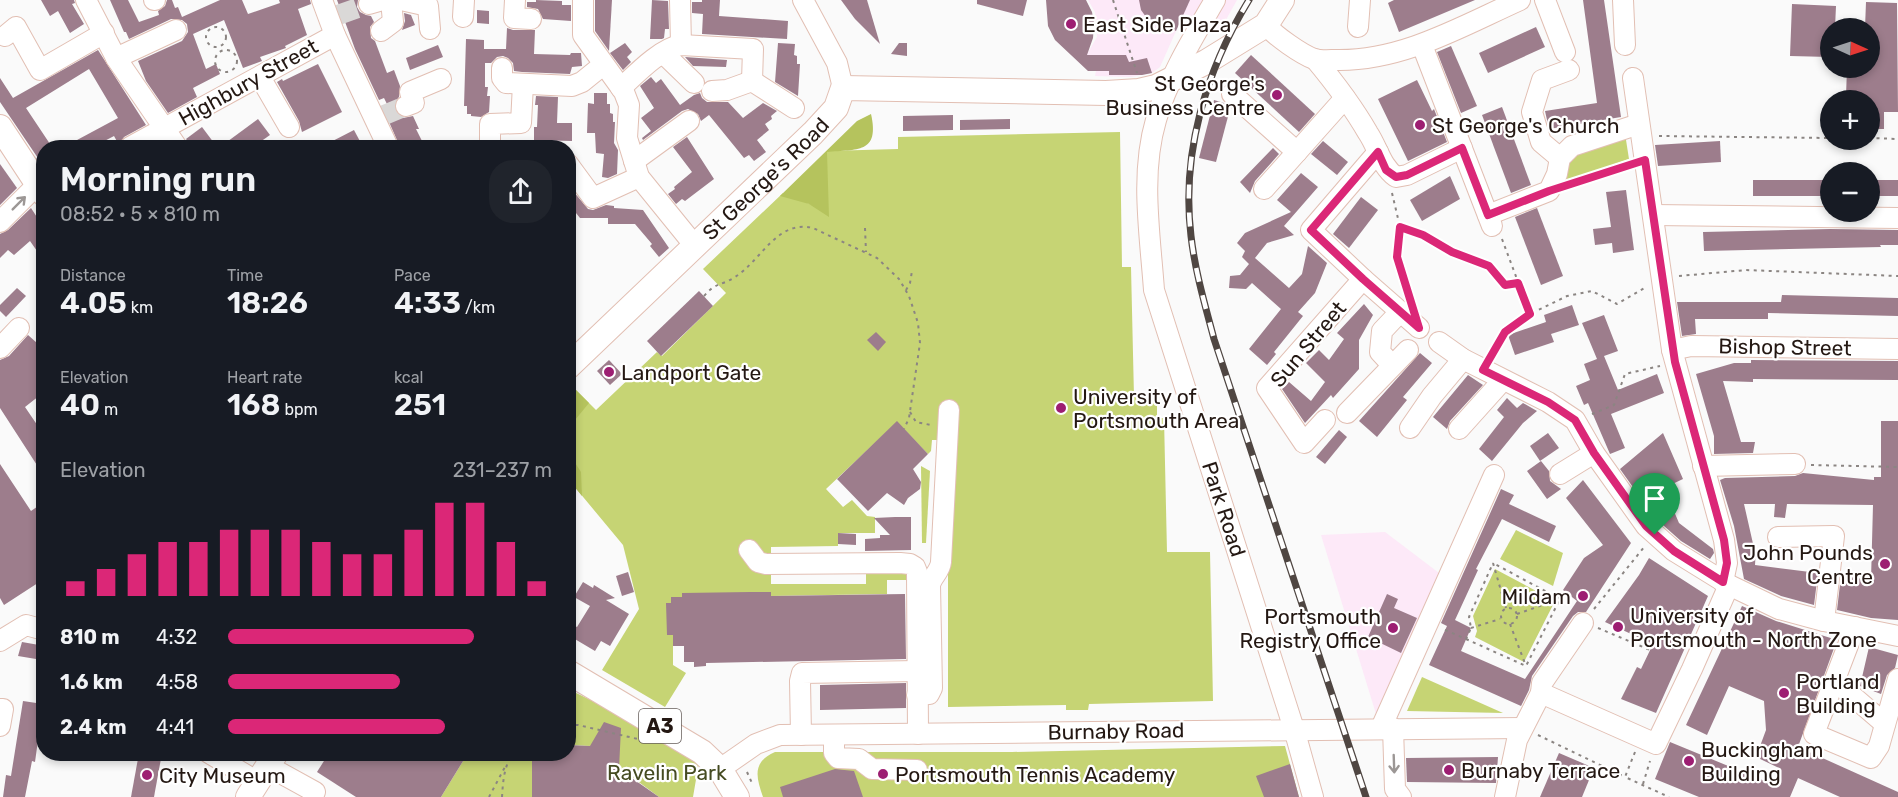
<!DOCTYPE html>
<meta charset="utf-8">
<style>
:root{--surface:#171b24;--page:#20242c;--text:#f1f3f6;--muted:#9ea1a6;--accent:#db2777}
body{margin:0;font-family:Rubik,sans-serif;background:var(--page);color:var(--text);height:100vh;display:flex;flex-direction:column;font-size:22px;white-space:nowrap}
*{box-sizing:border-box;margin:0}
p{font-size:20px;color:var(--muted)}
.icon{flex:none;width:33px;height:33px;fill:none;stroke:currentColor;stroke-width:2;stroke-linecap:round;stroke-linejoin:round}
.map{position:relative;flex:1;overflow:hidden}
.sheet{position:absolute;left:36px;top:140px;width:540px;height:621px;display:flex;flex-direction:column;background:var(--surface);border-radius:24px;box-shadow:0 3px 9px #0003}
.sheet>*{flex:none}
.needle{width:39px;rotate:93deg}
.fabs{position:absolute;left:1820px;top:18px;display:grid;gap:12px}
.fabs a{display:grid;place-items:center;width:60px;height:60px;border-radius:50%;background:var(--surface);box-shadow:0 3px 9px #0003;font-size:30px}
.pin{position:absolute;display:grid;place-items:center;width:51px;height:51px;color:#fff;margin:-62px -26px;border-radius:50% 50% 50% 0;rotate:-45deg;box-shadow:0 0 6px #0007}
.pin .icon{rotate:45deg}
.round{display:grid;place-items:center;flex:none;width:63px;height:63px;border-radius:24px;background:var(--page)}
.head{display:flex;align-items:center;justify-content:space-between;height:102px;padding:0 24px}
h1{font-size:33px;font-weight:600;line-height:45px}
.figures{display:grid;grid-template-columns:repeat(3,1fr);gap:9px;height:102px;padding:6px 24px}
.figures div{display:grid;align-content:center}
.figures b{font-size:30px;font-weight:600}
.figures small{font-size:16px;font-weight:400}
.figures p{font-size:16px}
.chart{height:168px;padding:12px 24px}
.chart p{display:flex;justify-content:space-between}
.chart svg{width:100%;height:108px;margin-top:6px;stroke:var(--accent);stroke-width:6}
ul{padding:0 24px;list-style:none;font-size:20px}
li{display:grid;grid-template-columns:96px 72px 1fr;align-items:center;height:45px}
li i{height:15px;border-radius:8px;background:var(--accent)}
.map>svg:first-child{display:block}
.commercial{fill:#fde9f8}
.green{fill:#c6d474}
.forest{fill:#b5c35d}
.building{fill:#9d7d8c}
.lines{fill:none;stroke-linecap:round;stroke-linejoin:round}
.minor-tunnel{stroke:#dad8d7;stroke-width:20;stroke-dasharray:20 10;stroke-linecap:butt}
.minor-casing{stroke:#e2bfb3;stroke-width:22}
.major-casing{stroke:#e2bfb3;stroke-width:26}
.path{stroke:#8b8582;stroke-width:2;stroke-dasharray:3 4.5;stroke-linecap:butt}
.minor{stroke:#fff;stroke-width:20}
.major{stroke:#fff;stroke-width:24}
.rail-casing{stroke:#4f4642;stroke-width:7}
.rail{stroke:#fff;stroke-width:4.5;stroke-dasharray:14;stroke-linecap:butt}
.oneway{stroke:#9c9795}
.route-casing{stroke:#fff;stroke-width:12}
.route{stroke:#db2777;stroke-width:8}
.poi-dot{fill:#9d1e72;stroke:#fff;stroke-width:2}
.labels{text-anchor:middle;dominant-baseline:central;stroke-width:4.5;stroke-linejoin:round;paint-order:stroke}
.shield{fill:#fff;stroke:#665d5a;stroke-width:1.5}
.shield-label{font-size:20px;font-weight:bold;fill:#241813}
.poi-label{font-size:21px;fill:#241813;stroke:#fff;text-anchor:start}
.street-label{font-size:21px;fill:#241813;stroke:#fff}
.park-label{font-size:21px;fill:#454b21;stroke:#fff}
</style>
<div class="map">
<svg width="1898" height="797" viewBox="0 0 1898 797">
<rect width="100%" height="100%" fill="#fafafa"/>
<!-- commercial -->
<g class="commercial">
<path d="M1088,0H1237L1218,34L1179,16L1176,31L1160,67L1152,73L1131,77L1095,76L1096,71L1083,61L1097,37L1095,12Z"/>
<path d="M1385,532L1439,573L1376,714L1321,535Z"/>
</g>
<!-- green -->
<g class="green">
<path d="M1120,132L1122,267H1131L1134,397H1157V418H1164L1167,552H1210L1213,701L1089,704L1088,710H1066V705L948,707V543L942,440H932L931,451L928,454L897,422L826,489L843,507L852,500L867,516L875,517V533H838V546L771,547V584H866V570L906,571L910,580H887V594L771,596V593L684,646H673V665L686,673L665,707L602,670L639,609L623,545L569,480V398L576,390L596,410L657,352L662,356L726,293L703,269L783,193L817,207L827,151L898,149V137Z"/>
<path d="M1619,140H1626L1629,159L1562,183L1571,156Z"/>
<path d="M921,466L930,471L926,543H922Z"/>
<path d="M1516,530L1563,553L1553,586L1500,559Z"/>
<path d="M1495,569L1555,601L1524,662L1475,637L1477,631L1473,616Z"/>
<path d="M1422,677L1503,713L1407,711Z"/>
<path d="M568,689L613,711L699,762L693,797H659L590,746L569,745Z"/>
<path d="M1285,746L1299,797H763C756,777 752,762 775,752H1012Z"/>
<path d="M468,753H533L532,797H441Z"/>
</g>
<!-- forest -->
<g class="forest">
<path d="M871,114C880,154 857,149 827,152L829,217L809,204L780,196L857,121Z"/>
<path d="M576,390L589,403L575,420L569,442L570,455L581,472L582,496L569,480V398Z"/>
</g>
<!-- building -->
<g class="building">
<path d="M41,0H74L75,3L72,4L84,24L70,33L58,11L50,16Z"/>
<path d="M110,0H128L139,22L159,15L158,11L165,6L167,0H172L175,8L178,7L182,17L220,0H242L248,14L280,3L279,0H310L311,4L298,9L307,35L285,46L286,48L260,57L262,61L243,68L224,20L193,34L206,69L216,64L220,74L193,88L197,97L168,113L146,81L138,61L182,41L188,32L187,24L182,20L171,19L129,39L126,32H124Z"/>
<path d="M337,0H358L357,7L360,12L366,15L371,16L374,22L370,27L371,38L375,41L387,73L394,70L400,86L399,97L394,103L395,111L403,118L413,116L419,129H416L425,147H400L386,115L391,112L384,98L379,100L355,49Z"/>
<path d="M536,0L562,1V5H571V21L543,19L538,9L527,7V2H536Z"/>
<path d="M595,0H612L609,51L595,31Z"/>
<path d="M652,0L668,1L669,29H665L664,38L662,39H650Z"/>
<path d="M702,0H720L719,16L788,21L787,39L702,34L703,14L692,13V2H702Z"/>
<path d="M841,0H867L880,44L855,19Z"/>
<path d="M977,0H1027L1023,16L977,4Z"/>
<path d="M1046,0H1086L1092,12L1094,23L1093,38L1087,55H1126L1129,62L1147,58L1152,73L1142,75H1109V71H1088L1055,40L1048,26Z"/>
<path d="M1139,0H1190L1176,31L1146,17L1141,10Z"/>
<path d="M1394,0H1475L1399,32L1388,3Z"/>
<path d="M1583,0H1604L1621,117L1549,129L1545,111L1597,103Z"/>
<path d="M1866,2L1897,3L1898,112H1884V129H1869V100H1862V96H1846L1847,68H1869V28H1865Z"/>
<path d="M1792,4L1836,6L1835,28H1830V57L1790,56Z"/>
<path d="M477,10L489,11V24L477,23Z"/>
<path d="M404,13L411,15L415,25L402,30L405,21Z"/>
<path d="M1536,27L1545,47L1488,73L1479,53Z"/>
<path d="M507,28L513,30H535L534,54L570,55L571,53H581L582,66L572,67L570,74L522,72L514,71L513,63L508,58L503,56L497,57L491,63H485V87H488L487,96H490L489,112L481,117L471,116V114H467V106H464L466,39L484,40V49H506Z"/>
<path d="M625,43L632,52L627,57L631,62L623,70L610,53Z"/>
<path d="M778,43L795,44L794,55L797,56V64H800L798,96L775,82Z"/>
<path d="M899,43H907V56L891,54Z"/>
<path d="M438,45L443,57L410,70L406,58Z"/>
<path d="M1451,46L1477,106L1461,113L1437,52Z"/>
<path d="M98,50L146,125L124,137L119,145L114,136L93,147H64L118,118L89,69L26,108L52,147H44V167L0,102V78L13,98Z"/>
<path d="M1251,55L1315,114L1299,132L1235,73Z"/>
<path d="M685,57L727,60L726,67L693,66Z"/>
<path d="M318,64L342,112L302,132L299,121L277,82L282,79L283,81Z"/>
<path d="M651,77L656,83L661,79L680,105L694,95L700,93L702,98L707,102H728L743,118L763,103L777,111L771,116L772,119L765,124L769,130L757,140L766,152L754,161L749,155L744,158L709,115L701,121L698,114L688,109L682,111L643,140L642,138L651,131L641,118L654,108L640,86Z"/>
<path d="M1417,80L1432,111L1434,109L1447,142L1408,161L1378,99Z"/>
<path d="M594,93H607V104H610V113L613,114V122H615L614,143L618,150L617,174L608,178L602,177L604,154L596,153L595,133H587L588,103L594,104Z"/>
<path d="M536,96L558,97L557,123H572V141L534,140V127H537L538,105H535Z"/>
<path d="M1214,100L1224,103L1230,109L1216,162L1199,158Z"/>
<path d="M1502,107L1531,185L1511,193L1482,115Z"/>
<path d="M953,115V130L903,131V116Z"/>
<path d="M258,119L270,135L253,147H220Z"/>
<path d="M1010,119V129L960,130V120Z"/>
<path d="M202,127L217,147H192L186,139Z"/>
<path d="M354,130L363,147H321Z"/>
<path d="M687,137L714,179L685,201L682,199L676,204L668,194L675,189L674,187L692,172L673,147Z"/>
<path d="M1323,141L1348,162L1337,175L1311,154Z"/>
<path d="M1720,141L1721,162L1658,166L1655,145Z"/>
<path d="M1273,148L1279,154L1255,181L1250,193L1240,182Z"/>
<path d="M0,164L17,188L0,205Z"/>
<path d="M1301,173L1318,187L1284,226L1294,235L1267,243L1255,258L1289,288L1302,274L1308,246L1327,263L1315,293L1298,312L1303,316L1274,352L1276,354L1267,365L1249,349L1281,309L1252,283L1246,289L1229,288L1230,276L1240,275L1249,264L1242,257L1245,251L1237,243L1245,233L1291,212L1277,200Z"/>
<path d="M1450,176L1460,199L1422,221L1410,200Z"/>
<rect x="1753" y="180" width="77" height="16"/>
<rect x="1869" y="180" width="29" height="16"/>
<path d="M568,185L588,209L593,210L606,205L614,206V208L643,210L669,248L659,257L650,246L652,244L635,224H608V218H580L568,203Z"/>
<path d="M1626,190L1634,250L1613,253L1612,243L1595,245L1593,229L1611,227L1606,192Z"/>
<path d="M1361,197L1378,210L1349,248L1333,234Z"/>
<path d="M31,208L44,228V261L30,241L14,255L8,250L0,258V234L8,230Z"/>
<path d="M1537,208L1563,276L1541,285L1515,217Z"/>
<path d="M1830,229L1898,230V245H1880L1881,247L1704,251L1703,232Z"/>
<path d="M17,288L26,296L6,317L0,311V305Z"/>
<path d="M699,291L713,306L661,356L647,341Z"/>
<path d="M1782,295L1898,298V316L1768,313V319H1695L1696,334L1682,336L1677,302H1781Z"/>
<path d="M1364,304L1373,315L1359,340V369L1333,398L1331,395L1305,423L1282,389L1289,382L1311,401L1325,382L1306,363L1319,350L1329,360L1344,339L1337,333Z"/>
<path d="M1572,305L1579,325L1551,334L1554,342L1515,355L1508,335L1546,322L1544,315Z"/>
<path d="M1604,315L1618,351L1604,356L1618,390L1657,374L1664,393L1611,414L1625,448L1610,454L1588,403L1584,405L1576,386L1590,380L1584,364L1597,359L1582,323Z"/>
<path d="M876,332L886,342L878,351L867,340Z"/>
<path d="M28,335L37,343L44,337V392L25,407L44,435V476L0,408V360L9,356Z"/>
<path d="M1420,353L1432,363L1403,397L1407,400L1377,437L1359,421Z"/>
<path d="M609,360L622,374L610,385L597,371Z"/>
<path d="M1751,360L1898,361V380L1753,379V382L1723,381L1741,442H1755L1753,453L1714,454V436L1696,374L1734,363H1751Z"/>
<path d="M1468,375L1483,385L1450,421L1447,429L1433,417Z"/>
<path d="M1507,398L1517,408L1523,403L1537,411L1523,423L1492,461L1479,449L1504,417L1497,410Z"/>
<path d="M897,421L928,454L913,469L921,482L920,489L908,498L904,505L887,493L868,511L837,479Z"/>
<path d="M1881,421H1898V620L1871,618L1837,610L1841,576L1871,580L1873,505L1787,504L1785,518L1774,517L1775,504H1744L1754,548H1756L1755,565L1818,573L1814,605L1781,596L1744,579L1734,526L1720,480L1725,478L1795,476L1803,473L1874,480V477H1881Z"/>
<path d="M1339,430L1347,437L1325,464L1316,457Z"/>
<path d="M1548,433L1559,448L1540,461L1530,446Z"/>
<path d="M1663,433L1683,479L1664,488L1679,523L1713,549L1714,553L1710,559L1681,541L1655,518L1620,469Z"/>
<path d="M1541,461L1549,471L1550,481L1561,489L1547,499L1527,471Z"/>
<path d="M0,464L31,511L44,502V579L4,605L0,598Z"/>
<path d="M1583,480L1631,543L1586,612H1578L1573,616L1532,676L1529,690L1521,706L1429,665L1447,626L1441,623L1501,489L1514,495L1509,504L1556,526L1549,542L1502,519L1476,569L1478,570L1455,620L1471,628L1461,651L1525,679L1577,601L1563,590L1584,558L1603,545L1566,498Z"/>
<path d="M895,517H911V550L865,551V539L880,538V535H890L874,518Z"/>
<path d="M838,533L856,534V545L838,544Z"/>
<path d="M1649,558L1708,596L1656,713L1621,699L1637,667L1641,669L1653,644L1605,622L1639,575Z"/>
<path d="M628,572L634,592L622,596L616,576Z"/>
<path d="M583,582L593,588L594,585L615,598L606,600L629,614L610,646L601,641L595,651L568,635V622L577,627L590,606L574,597Z"/>
<path d="M750,592H771V596L905,594L906,659L706,663V666L694,667V662H684V646H673V635H667L666,603H671V597H682V593Z"/>
<path d="M1387,594L1398,599L1394,608L1417,618L1401,653L1368,637Z"/>
<path d="M1742,606L1776,621L1837,640L1798,747L1898,792V797H1840L1798,778L1790,797H1699L1655,779L1670,742L1772,784L1779,768L1756,757L1766,730L1764,701L1729,686L1707,735L1686,725Z"/>
<path d="M22,642L39,645L36,659L18,656Z"/>
<path d="M1869,647L1898,655L1895,668L1887,675L1881,694L1860,686Z"/>
<path d="M906,683V708L820,710V685Z"/>
<path d="M23,701L43,704L35,762L32,761L25,797H3L6,775L11,776Z"/>
<path d="M604,722L621,728L619,769L659,797H532V753H568V745L590,746Z"/>
<path d="M139,753H162L154,797H131Z"/>
<path d="M329,753H468L441,797H356L317,772Z"/>
<path d="M1559,753L1594,768L1582,797H1540Z"/>
<path d="M1498,757L1496,783L1407,782L1406,758Z"/>
<path d="M1290,764L1299,797H1264L1256,776Z"/>
<path d="M835,769L854,771L863,797H783L780,787Z"/>
</g>
<g class="lines">
<!-- minor-tunnel -->
<g class="minor-tunnel">
<path d="M338,15L369,4"/>
<path d="M382,116L406,106"/>
</g>
<defs>
<g id="minor">
<path d="M86,0L116,58L177,147"/>
<path d="M154,0H155"/>
<path d="M322,0L335,35L388,147"/>
<path d="M401,0L428,6L430,29"/>
<path d="M515,0L514,18L531,19"/>
<path d="M583,0V35L624,92L629,105L627,138L639,177L695,246"/>
<path d="M680,0L681,45"/>
<path d="M803,0L837,63L843,88"/>
<path d="M1215,0C1194,36 1167,80 1156,120C1140,174 1150,234 1154,290L1294,729L1313,797"/>
<path d="M1545,0L1565,52"/>
<path d="M1623,0L1625,45"/>
<path d="M369,4L383,0"/>
<path d="M463,17L464,0"/>
<path d="M1266,25C1275,36 1301,54 1314,59C1321,61 1330,60 1337,60C1403,61 1462,26 1520,0"/>
<path d="M1358,27L1360,0"/>
<path d="M381,31L393,22L391,0"/>
<path d="M5,36L16,27L40,70L104,33"/>
<path d="M1422,45L1492,226"/>
<path d="M663,53L694,83"/>
<path d="M116,58L176,30"/>
<path d="M1315,59C1335,83 1353,107 1368,133C1378,148 1381,166 1396,177L1407,175L1462,148"/>
<path d="M502,68V78L506,83L572,86L582,82L603,65"/>
<path d="M260,77L289,127"/>
<path d="M1633,78L1672,350L1724,540L1727,563L1723,582"/>
<path d="M752,81L794,108"/>
<path d="M621,88C636,74 661,48 681,45L753,49L752,81"/>
<path d="M712,91L727,90L752,81"/>
<path d="M1232,94L1297,152"/>
<path d="M406,106L414,103L410,92L441,79"/>
<path d="M130,147L335,35"/>
<path d="M490,147V124L521,123L523,84"/>
<path d="M1378,152L1311,230L1363,279L1419,328"/>
<path d="M1560,158L1541,142L1532,112L1542,80L1569,70"/>
<path d="M634,161L689,121"/>
<path d="M568,164L593,198L639,177"/>
<path d="M1264,189L1345,98"/>
<path d="M1488,215L1549,191L1557,174L1560,158L1572,146L1639,124"/>
<path d="M1653,215L1898,218"/>
<path d="M0,222L37,185"/>
<path d="M1439,342L1463,359L1548,402L1575,420L1594,453L1646,526L1674,551L1729,585L1779,609L1824,621L1898,636"/>
<path d="M0,348L19,328"/>
<path d="M1672,350L1691,346L1898,349"/>
<path d="M1392,365L1380,352L1382,331L1400,312"/>
<path d="M1347,413L1408,350"/>
<path d="M1325,420L1304,443L1267,388L1363,279"/>
<path d="M1410,428L1432,396L1463,359"/>
<path d="M1459,429L1503,380"/>
<path d="M1703,466L1795,464"/>
<path d="M1560,474L1594,453"/>
<path d="M1778,537L1834,536L1824,621"/>
<path d="M749,550L758,562L766,564L900,563L910,564L915,567L917,572L918,734"/>
<path d="M1855,627L1814,734L1871,758L1879,746L1898,679"/>
<path d="M0,641L26,625L44,630"/>
<path d="M1835,681L1885,724"/>
<path d="M1541,693L1542,683L1583,623"/>
<path d="M917,695L929,694L932,688L930,585C932,576 940,572 941,562L949,410"/>
<path d="M0,709H3L0,726"/>
<path d="M1381,728L1494,475"/>
<path d="M1393,728L1395,789L1401,797"/>
<path d="M801,735L800,681L802,673L917,671"/>
<path d="M834,735V753L838,758L859,759L872,769L917,770"/>
<path d="M209,753L258,782"/>
<path d="M268,766L315,792"/>
<path d="M720,769L756,744L780,735L1522,728"/>
<path d="M1505,797L1517,740L1541,693L1656,744L1692,669L1729,585"/>
</g>
<g id="major">
<path d="M0,127L44,194"/>
<path id="s1" d="M568,367L813,133L836,108L843,88L1106,93L1139,91L1156,87L1206,62L1266,25L1282,0"/>
<path d="M568,672L702,752L720,769L737,797"/>
<path d="M248,797L276,753"/>
</g>
</defs>
<!-- minor casing -->
<use href="#minor" class="minor-casing"/>
<!-- major casing -->
<use href="#major" class="major-casing"/>
<!-- path -->
<g class="path">
<path d="M1113,0L1137,73"/>
<circle cx="216" cy="37" r="10"/>
<circle cx="226" cy="61" r="11"/>
<path d="M1659,136L1830,138"/>
<path d="M1869,138L1898,139"/>
<path d="M1570,184L1628,166"/>
<path d="M1392,193L1400,227L1397,257L1409,296"/>
<path d="M1400,227L1423,235L1452,252L1489,266L1505,286L1517,283"/>
<path d="M865,228L866,252"/>
<path d="M1502,239L1530,314L1567,296L1592,291L1617,304L1646,287"/>
<path d="M1679,276L1746,270L1898,276"/>
<path d="M906,290L910,283L912,271"/>
<path d="M704,296C716,282 721,286 735,277C761,261 777,219 813,228L877,258L899,279L909,296L918,323L920,343L909,418L904,429"/>
<path d="M1492,354L1505,332L1530,314"/>
<path d="M910,412L916,422L931,425"/>
<path d="M1592,414L1614,405L1625,374L1660,366"/>
<path d="M1811,465L1898,467"/>
<path d="M1493,563L1506,608"/>
<circle cx="1509" cy="616" r="8"/>
<path d="M1594,609L1645,546"/>
<path d="M1517,614L1560,599"/>
<path d="M1510,624L1526,666"/>
<path d="M1471,628L1500,619"/>
<path d="M1598,628L1650,650"/>
<path d="M1445,630L1466,639L1471,628L1469,617L1493,563"/>
<path d="M1466,639L1526,666L1560,599L1493,563"/>
<path d="M568,725H578L642,740"/>
<path d="M1538,735L1625,777"/>
<path d="M1635,752L1625,777L1669,797"/>
<path d="M747,772L752,783"/>
<path d="M1643,784L1650,761"/>
<path d="M489,797L506,765"/>
<path d="M502,797C503,781 504,766 513,753"/>
</g>
<!-- minor -->
<use href="#minor" class="minor"/>
<!-- major -->
<use href="#major" class="major"/>
<defs>
<path id="rail" d="M1249,0C1206,70 1181,153 1191,236C1195,271 1205,305 1214,339L1366,797"/>
</defs>
<!-- rail casing -->
<use href="#rail" class="rail-casing"/>
<!-- rail -->
<use href="#rail" class="rail"/>
</g>
<!-- one-way arrows -->
<defs><path id="oneway-shaft" d="M-6 0H5M1.5-3L5.5 0L1.5 3" fill="none" stroke-width="1.6" stroke-linecap="round" stroke-linejoin="round" transform="scale(1.5)"/></defs>
<g class="oneway">
<use href="#oneway-shaft" transform="translate(19 203) rotate(-45)"/>
<use href="#oneway-shaft" transform="translate(1394 764) rotate(88)"/>
</g>
<g class="lines">
<defs>
<path id="route" d="M1462,148L1488,215L1549,191L1645,160L1675,362L1724,540L1727,563L1723,582L1674,551L1646,526L1594,453L1575,420L1548,402L1483,370L1505,332L1530,314L1518,283L1505,285L1489,266L1452,252L1423,235L1400,227L1397,257L1419,328L1363,279L1311,230L1378,152L1386,170L1396,177L1407,175Z"/>
</defs>
<!-- route casing -->
<use href="#route" class="route-casing"/>
<!-- route -->
<use href="#route" class="route"/>
</g>
<!-- markers -->
<g class="poi-dot">
<circle cx="1071" cy="24" r="6"/>
<circle cx="1277" cy="95" r="6"/>
<circle cx="1420" cy="125" r="6"/>
<circle cx="609" cy="372" r="6"/>
<circle cx="1061" cy="408" r="6"/>
<circle cx="1885" cy="564" r="6"/>
<circle cx="1583" cy="596" r="6"/>
<circle cx="1618" cy="627" r="6"/>
<circle cx="1393" cy="628" r="6"/>
<circle cx="1784" cy="693" r="6"/>
<circle cx="1689" cy="761" r="6"/>
<circle cx="1449" cy="770" r="6"/>
<circle cx="883" cy="774" r="6"/>
<circle cx="147" cy="775" r="6"/>
</g>
<g class="labels">
<!-- shield labels -->
<rect class="shield" x="639" y="709" width="42" height="34" rx="4.5"/>
<g class="shield-label">
<text x="660" y="726">A3</text>
</g>
<!-- poi labels -->
<g class="poi-label">
<text x="1083" y="24">East Side Plaza</text>
<text x="1265" y="83" text-anchor="end">St George's<tspan x="1265" dy="24">Business Centre</tspan></text>
<text x="1432" y="125">St George's Church</text>
<text x="621" y="372">Landport Gate</text>
<text x="1073" y="396">University of<tspan x="1073" dy="24">Portsmouth Area</tspan></text>
<text x="1873" y="552" text-anchor="end">John Pounds<tspan x="1873" dy="24">Centre</tspan></text>
<text x="1571" y="596" text-anchor="end">Mildam</text>
<text x="1630" y="615">University of<tspan x="1630" dy="24">Portsmouth - North Zone</tspan></text>
<text x="1381" y="616" text-anchor="end">Portsmouth<tspan x="1381" dy="24">Registry Office</tspan></text>
<text x="1796" y="681">Portland<tspan x="1796" dy="24">Building</tspan></text>
<text x="1701" y="749">Buckingham<tspan x="1701" dy="24">Building</tspan></text>
<text x="1461" y="770">Burnaby Terrace</text>
<text x="895" y="774">Portsmouth Tennis Academy</text>
<text x="159" y="775">City Museum</text>
</g>
<!-- street labels -->
<g class="street-label">
<text transform="translate(248 82) rotate(-29)">Highbury Street</text>
<text stroke="none"><textPath href="#s1" startOffset="273">St George's Road</textPath></text>
<text transform="translate(1308 344) rotate(-50)">Sun Street</text>
<text transform="translate(1785 347) rotate(1)">Bishop Street</text>
<text transform="translate(1224 509) rotate(72)">Park Road</text>
<text transform="translate(1116 731) rotate(-1)">Burnaby Road</text>
</g>
<!-- park labels -->
<g class="park-label">
<text x="667" y="772">Ravelin Park</text>
</g>
</g>
</svg>
<div class="fabs">
<a><svg class="needle" viewBox="-14 -14 28 28"><path d="M0-13l5 13h-10z" fill="#e53935"/><path d="M0 13l5-13h-10z" fill="#9ea1a6"/></svg></a>
<a>+</a>
<a>−</a>
</div>
<div class="pin" style="left:1655px;top:535px;background:#1e9e55"><svg class="icon" aria-label="arrive" viewBox="0 0 24 24"><path d="M6 21V4h12l-3 4 3 4H6"/></svg></div>
<section class="sheet">
<div class="head"><div><h1>Morning run</h1><p>08:52 · 5 × 810 m</p></div><a class="round"><svg class="icon" aria-label="share" viewBox="0 0 24 24"><path d="M12 15V3M7 8l5-5 5 5M5 13v7h14v-7"/></svg></a></div>
<div class="figures">
<div><p>Distance</p><b>4.05<small> km</small></b></div>
<div><p>Time</p><b>18:26</b></div>
<div><p>Pace</p><b>4:33<small> /km</small></b></div>
</div>
<div class="figures">
<div><p>Elevation</p><b>40<small> m</small></b></div>
<div><p>Heart rate</p><b>168<small> bpm</small></b></div>
<div><p>kcal</p><b>251</b></div>
</div>
<div class="chart"><p><span>Elevation</span>231–237 m</p>
<svg viewBox="0 0 160 44" preserveAspectRatio="none"><path d="M5 44V38M15 44V33M25 44V27M35 44V22M45 44V22M55 44V17M65 44V17M75 44V17M85 44V22M95 44V27M105 44V27M115 44V17M125 44V6M135 44V6M145 44V22M155 44V38"/></svg>
</div>
<ul>
<li><b>810 m</b>4:32<i style="width:76%"></i></li>
<li><b>1.6 km</b>4:58<i style="width:53%"></i></li>
<li><b>2.4 km</b>4:41<i style="width:67%"></i></li>
</ul>
</section>
</div>
